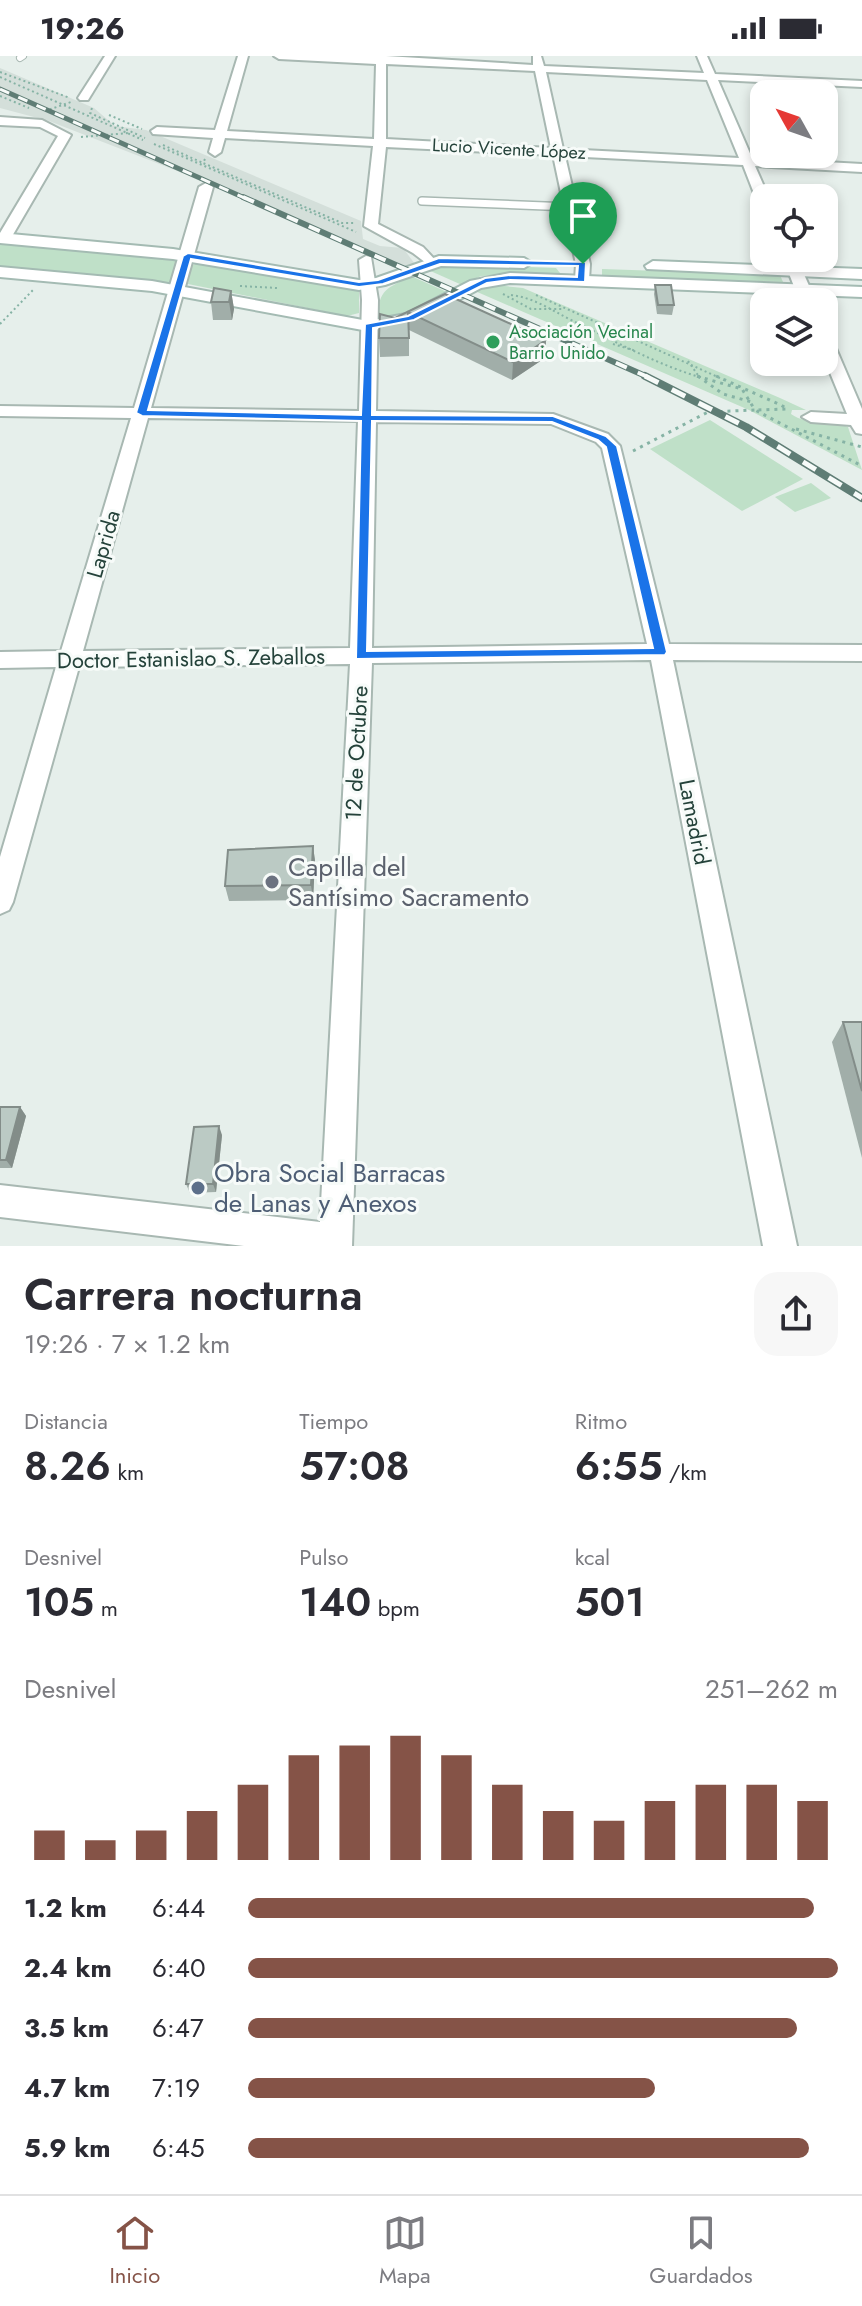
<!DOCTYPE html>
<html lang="es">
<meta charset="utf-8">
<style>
:root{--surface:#fff;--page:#f7f7f7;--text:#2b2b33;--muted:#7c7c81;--line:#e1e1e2;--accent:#855347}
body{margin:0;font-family:Jost,sans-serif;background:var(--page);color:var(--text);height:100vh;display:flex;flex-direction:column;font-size:30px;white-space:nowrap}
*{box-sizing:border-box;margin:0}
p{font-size:26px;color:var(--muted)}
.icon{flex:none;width:44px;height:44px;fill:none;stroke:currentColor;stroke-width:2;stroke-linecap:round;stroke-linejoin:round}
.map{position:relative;height:1190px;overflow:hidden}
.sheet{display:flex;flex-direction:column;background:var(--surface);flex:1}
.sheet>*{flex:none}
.needle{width:52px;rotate:310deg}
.buttons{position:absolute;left:750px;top:24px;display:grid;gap:16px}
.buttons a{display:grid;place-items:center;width:88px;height:88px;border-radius:16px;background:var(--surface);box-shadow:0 4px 12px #0003;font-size:40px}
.pin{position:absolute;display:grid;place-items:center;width:68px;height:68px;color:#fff;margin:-82px -34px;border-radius:50% 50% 50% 0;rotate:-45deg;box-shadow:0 0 8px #0007}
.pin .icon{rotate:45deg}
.round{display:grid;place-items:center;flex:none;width:84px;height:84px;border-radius:24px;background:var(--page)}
.overview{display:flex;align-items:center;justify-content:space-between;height:136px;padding:0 24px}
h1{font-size:44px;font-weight:600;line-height:60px}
.metrics{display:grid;grid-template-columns:repeat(3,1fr);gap:12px;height:136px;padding:8px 24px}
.metrics div{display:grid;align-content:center}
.metrics b{font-size:40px;font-weight:600}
.metrics small{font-size:22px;font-weight:400}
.metrics p{font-size:22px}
.chart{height:224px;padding:16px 24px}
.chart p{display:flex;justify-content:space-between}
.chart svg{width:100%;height:144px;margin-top:8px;stroke:var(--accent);stroke-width:6}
ul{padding:0 24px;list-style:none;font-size:26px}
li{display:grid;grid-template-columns:128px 96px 1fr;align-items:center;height:60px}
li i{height:20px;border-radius:10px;background:var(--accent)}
.status{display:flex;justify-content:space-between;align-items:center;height:56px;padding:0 40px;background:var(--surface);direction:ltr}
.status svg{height:22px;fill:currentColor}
.tabs{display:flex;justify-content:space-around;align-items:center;height:112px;border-top:2px solid var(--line);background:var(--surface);font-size:22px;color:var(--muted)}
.tabs a{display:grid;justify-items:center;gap:4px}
.tabs .current{color:var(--accent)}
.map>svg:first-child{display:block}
.built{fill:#d4dfda}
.green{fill:#bfe0c8}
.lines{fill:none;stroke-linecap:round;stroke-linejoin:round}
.lane-far1-casing{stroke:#a8b8b2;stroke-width:8}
.lane-casing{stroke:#a8b8b2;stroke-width:10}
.street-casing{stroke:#a8b8b2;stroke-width:4}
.secondary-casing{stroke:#a4bbb3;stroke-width:4}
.path-far1{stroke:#86b3a5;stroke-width:2;stroke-dasharray:2 3;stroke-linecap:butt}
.path{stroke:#86b3a5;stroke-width:3;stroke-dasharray:3 5;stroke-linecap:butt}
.lane-far1{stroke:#fff;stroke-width:6}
.lane{stroke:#fff;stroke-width:7}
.street{fill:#fff;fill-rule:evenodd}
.secondary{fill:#fff;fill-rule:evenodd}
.rail-far2-casing{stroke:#5f7d75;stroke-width:5}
.rail-far1-casing{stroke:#5f7d75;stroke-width:6}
.rail-casing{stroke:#5f7d75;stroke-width:8}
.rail-far2{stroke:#f7fbf9;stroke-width:3;stroke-dasharray:10;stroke-linecap:butt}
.rail-far1{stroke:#f7fbf9;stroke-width:4;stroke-dasharray:12;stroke-linecap:butt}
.rail{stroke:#f7fbf9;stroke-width:5;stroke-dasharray:15;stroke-linecap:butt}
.wall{fill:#a1aea9}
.shaded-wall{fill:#838d89}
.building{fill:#bbcac4;stroke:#838d89;stroke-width:2}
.route{fill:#1a73e8;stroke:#fff;stroke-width:2;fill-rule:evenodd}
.leisure-dot{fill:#2e9e5b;stroke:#f7fbf9;stroke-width:3}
.worship-dot{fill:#6b7280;stroke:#f7fbf9;stroke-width:3}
.service-dot{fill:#5c6f8a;stroke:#f7fbf9;stroke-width:3}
.labels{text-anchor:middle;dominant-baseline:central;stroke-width:6;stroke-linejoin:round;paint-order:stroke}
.far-street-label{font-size:18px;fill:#24423a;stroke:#f7fbf9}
.far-leisure-label{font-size:18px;fill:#27864d;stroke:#f7fbf9;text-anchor:start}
.street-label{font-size:22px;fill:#24423a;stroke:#f7fbf9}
.near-worship-label{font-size:26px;fill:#5b616d;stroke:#f7fbf9;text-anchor:start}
.near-service-label{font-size:26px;fill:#4e5e75;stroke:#f7fbf9;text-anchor:start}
</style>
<div class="status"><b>19:26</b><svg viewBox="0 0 49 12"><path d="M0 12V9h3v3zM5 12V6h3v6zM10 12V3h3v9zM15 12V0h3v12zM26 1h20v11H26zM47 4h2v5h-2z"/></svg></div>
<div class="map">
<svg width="862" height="1190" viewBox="0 0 862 1190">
<rect width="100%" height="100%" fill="#e6efeb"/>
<!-- built -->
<path class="built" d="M0,12L94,52L115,70L146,74L361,165L363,183L380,190L403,192L415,208L398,213L203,125L49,65L0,52Z"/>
<!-- green -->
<g class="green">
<path d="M0,182L188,200L177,233L0,216Z"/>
<path d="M200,206L355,233L359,236V257L347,260L188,228L191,210Z"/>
<path d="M442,208L556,212L560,217L481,220L462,229L426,213Z"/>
<path d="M602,213L780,219L783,226L602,221Z"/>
<path d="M411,220L447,236C428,246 402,267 379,261C377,233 389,232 411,220Z"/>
<path d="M495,229L523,232L780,342L806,354H792L791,358C808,370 829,364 848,371L862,414L749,354L475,235Z"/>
<path d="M710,364L803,423L742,455L650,393Z"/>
<path d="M811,427L831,442L795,456L775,441Z"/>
</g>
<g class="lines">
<defs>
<path id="lane-far1" d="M20,2L23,0"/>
<path id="lane" d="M422,145L570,151"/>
<g id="street">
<path d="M105,0H115L88,44H80L78,42Z"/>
<path d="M238,0H248L227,75L374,83L376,8L279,3L274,0H386L533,9V0H541L544,10L704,17L697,0H707L715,18L862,25V31L718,24L752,102L862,108V116L755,110L769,142H764V149L757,145L743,109L565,100L590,208L589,224L582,228L575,224L576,208L553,99L386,91L378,168L423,191L437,206L430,210L413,197L364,170L373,90L225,82L221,96L215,100L209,96L213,82L153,78L151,75L157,71L215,74ZM386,8L535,15L551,92L386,83ZM546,16L707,24L739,102L563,93Z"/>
<path d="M0,61L42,64L71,79L11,182L4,186L0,185V177L58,80L40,71L0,69Z"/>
<path d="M206,127L213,131L151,352L359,355L362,244L359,204L366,200L371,201L378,244L376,355L553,358L608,378L620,390L669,588L862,589V605L673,604L797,1190H763L651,604L372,607L352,1190H244L0,1161V1129L320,1166L350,608L79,611L13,846L9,854L0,858V801L56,611L0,612V596L61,595L131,362L0,360V350L134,352L199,131ZM148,362L358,365L350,592L83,595ZM376,366L551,368L596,386L602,392L647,588L372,592Z"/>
<path d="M783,202H797L816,246H800Z"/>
<path d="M824,278L832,283L862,353V378L856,377L851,369L811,366L802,361L811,356L847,358L824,302Z"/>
</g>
<g id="secondary">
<path d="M0,177L173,193L359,224L376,222L439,200L524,202L532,207L524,212L441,210L385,229L359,234L173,203L0,187Z"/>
<path d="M653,205L862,213V223L647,213L645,210Z"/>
<path d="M0,211L152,225L368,265L406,258L470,225L510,217L862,231V241L510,227L481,232L417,266L368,275L152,235L0,221Z"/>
</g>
</defs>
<!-- lane-far1 casing -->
<use href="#lane-far1" class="lane-far1-casing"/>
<!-- lane casing -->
<use href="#lane" class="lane-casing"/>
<!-- street casing -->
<use href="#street" class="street-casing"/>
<!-- secondary casing -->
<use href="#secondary" class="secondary-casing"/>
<!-- path-far1 -->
<g class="path-far1">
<path d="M0,16L70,42"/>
<path d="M0,21L143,84"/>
<path d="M0,40L29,52"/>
<path d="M92,52L90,57L145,82"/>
<path d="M45,55L71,46"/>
<path d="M109,59L142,73"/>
<path d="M81,81L129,77"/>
<path d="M154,88L356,176"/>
<path d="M163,89L203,107"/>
<path d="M205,103L203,107L342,167H355"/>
<path d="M240,230L277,232"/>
<path d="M503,238L531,253H563"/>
<path d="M511,239C535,242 551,254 573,265C615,285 657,309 703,322"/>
<path d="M536,239L720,322"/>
<path d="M0,268L33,234"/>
<path d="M613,273V288L636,295"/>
<path d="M688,305L700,322"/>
</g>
<!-- path -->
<g class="path">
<path d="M698,320L723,338L752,346"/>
<path d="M716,320L781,349L787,353L755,354L862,410"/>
<path d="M796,373L862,391"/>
<path d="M633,395L708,356L755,354L742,333L696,320"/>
</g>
<!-- lane-far1 -->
<use href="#lane-far1" class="lane-far1"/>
<!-- lane -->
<use href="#lane" class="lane"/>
<!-- street -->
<use href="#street" class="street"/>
<!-- secondary -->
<use href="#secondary" class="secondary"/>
<defs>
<path id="rail-far2" d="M0,33L247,143"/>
<path id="rail-far1" d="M243,141L650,322"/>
<path id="rail" d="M645,320L746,371L862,442"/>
</defs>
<!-- rail-far2 casing -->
<use href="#rail-far2" class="rail-far2-casing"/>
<!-- rail-far1 casing -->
<use href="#rail-far1" class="rail-far1-casing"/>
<!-- rail casing -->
<use href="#rail" class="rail-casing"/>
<!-- rail-far2 -->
<use href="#rail-far2" class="rail-far2"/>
<!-- rail-far1 -->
<use href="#rail-far1" class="rail-far1"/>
<!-- rail -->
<use href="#rail" class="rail"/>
</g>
<!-- wall -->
<g class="wall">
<path d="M655,229L674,249L672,259L657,258L654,238Z"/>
<path d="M231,235L234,253L232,264H213L211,246Z"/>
<path d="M428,246L546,284L545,302L512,324L409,274V300L380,301L379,282L395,262Z"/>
<path d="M313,790L315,805L313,844L229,845L225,830Z"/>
<path d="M843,966H862V1102L832,986Z"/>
<path d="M0,1051H20L26,1060L12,1112H0Z"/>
<path d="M222,1079L216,1136L190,1137L186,1128Z"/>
</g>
<!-- shaded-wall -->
<g class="shaded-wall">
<path d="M231,235L234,253L232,264L229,246Z"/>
<path d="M546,284L545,302L512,324L513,306Z"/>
<path d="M313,790L315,805L313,844L311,829Z"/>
<path d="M20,1051L26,1060L12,1112L6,1104Z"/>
<path d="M219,1070L222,1079L216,1136L213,1128Z"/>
</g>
<!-- building -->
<g class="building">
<path d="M655,229H671L674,249H658Z"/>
<path d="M214,232L231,235L229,246H211Z"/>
<path d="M445,238L546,284L513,306L408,256L409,282H379L380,258L395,262L428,246Z"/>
<path d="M313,790L311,829L225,830L228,794Z"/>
<path d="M843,966H862V1035Z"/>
<path d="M0,1051H20L6,1104H0Z"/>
<path d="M219,1070L213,1128H186L194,1071Z"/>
</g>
<!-- route -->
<path class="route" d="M188,197L359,226L378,224L439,202L586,206L585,226L510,224L487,227L414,264L373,272L372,359L553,360L606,380L617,390L667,596L665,599L356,603L361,365L142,360L136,357L183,200ZM191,203L359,231L383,228L440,208L578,210L577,221L510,219L485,222L408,260L365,268L361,359L148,354ZM372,365L552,366L598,384L606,391L653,592L367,595Z"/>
<!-- markers -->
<circle class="leisure-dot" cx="493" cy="286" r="8"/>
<circle class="worship-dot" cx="272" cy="826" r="8"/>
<circle class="service-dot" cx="198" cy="1132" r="8"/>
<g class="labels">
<!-- far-street labels -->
<g class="far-street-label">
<text transform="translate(509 93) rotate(3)">Lucio Vicente López</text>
</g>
<!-- far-leisure labels -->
<g class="far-leisure-label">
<text x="509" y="276">Asociación Vecinal<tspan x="509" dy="21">Barrio Unido</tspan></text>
</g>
<!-- street labels -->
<g class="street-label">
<text transform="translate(103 488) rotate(-74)">Laprida</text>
<text transform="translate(191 602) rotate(-1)">Doctor Estanislao S. Zeballos</text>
<text transform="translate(356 697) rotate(-87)">12 de Octubre</text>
<text transform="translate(695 766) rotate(79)">Lamadrid</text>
</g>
<!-- near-worship labels -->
<g class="near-worship-label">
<text x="288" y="811">Capilla del<tspan x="288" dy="30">Santísimo Sacramento</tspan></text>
</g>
<!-- near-service labels -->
<g class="near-service-label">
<text x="214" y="1117">Obra Social Barracas<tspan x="214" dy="30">de Lanas y Anexos</tspan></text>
</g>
</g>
</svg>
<div class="buttons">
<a><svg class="needle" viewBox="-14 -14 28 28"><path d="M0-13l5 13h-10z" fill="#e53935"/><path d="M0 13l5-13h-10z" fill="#7c7c81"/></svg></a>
<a><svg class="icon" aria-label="locate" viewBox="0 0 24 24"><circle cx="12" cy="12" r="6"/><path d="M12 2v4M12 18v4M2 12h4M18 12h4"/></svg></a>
<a><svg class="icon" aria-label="layers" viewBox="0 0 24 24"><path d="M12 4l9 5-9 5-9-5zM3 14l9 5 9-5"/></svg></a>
</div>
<div class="pin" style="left:583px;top:208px;background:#1e9e55"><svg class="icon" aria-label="arrive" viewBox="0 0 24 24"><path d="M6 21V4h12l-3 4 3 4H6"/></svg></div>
</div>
<section class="sheet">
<div class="overview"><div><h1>Carrera nocturna</h1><p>19:26 · 7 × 1.2 km</p></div><a class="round"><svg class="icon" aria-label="share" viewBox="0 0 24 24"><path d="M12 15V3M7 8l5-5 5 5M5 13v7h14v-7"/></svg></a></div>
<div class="metrics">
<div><p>Distancia</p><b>8.26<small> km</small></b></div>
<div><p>Tiempo</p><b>57:08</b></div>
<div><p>Ritmo</p><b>6:55<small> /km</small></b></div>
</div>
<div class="metrics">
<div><p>Desnivel</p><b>105<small> m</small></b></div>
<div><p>Pulso</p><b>140<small> bpm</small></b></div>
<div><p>kcal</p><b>501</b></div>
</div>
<div class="chart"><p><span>Desnivel</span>251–262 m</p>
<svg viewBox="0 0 160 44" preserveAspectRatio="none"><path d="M5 44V35M15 44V38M25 44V35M35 44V29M45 44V21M55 44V12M65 44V9M75 44V6M85 44V12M95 44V21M105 44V29M115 44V32M125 44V26M135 44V21M145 44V21M155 44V26"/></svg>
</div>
<ul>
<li><b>1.2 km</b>6:44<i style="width:96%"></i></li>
<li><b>2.4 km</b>6:40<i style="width:100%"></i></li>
<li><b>3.5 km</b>6:47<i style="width:93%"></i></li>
<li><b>4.7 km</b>7:19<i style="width:69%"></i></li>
<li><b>5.9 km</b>6:45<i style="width:95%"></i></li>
</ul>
</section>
<nav class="tabs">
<a class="current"><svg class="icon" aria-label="home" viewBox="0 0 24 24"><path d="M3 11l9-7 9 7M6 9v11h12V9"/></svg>Inicio</a>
<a><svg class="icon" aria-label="map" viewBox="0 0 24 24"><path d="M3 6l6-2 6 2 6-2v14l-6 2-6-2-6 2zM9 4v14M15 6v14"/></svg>Mapa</a>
<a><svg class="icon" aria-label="saved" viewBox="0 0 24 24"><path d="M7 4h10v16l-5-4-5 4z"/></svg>Guardados</a>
</nav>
